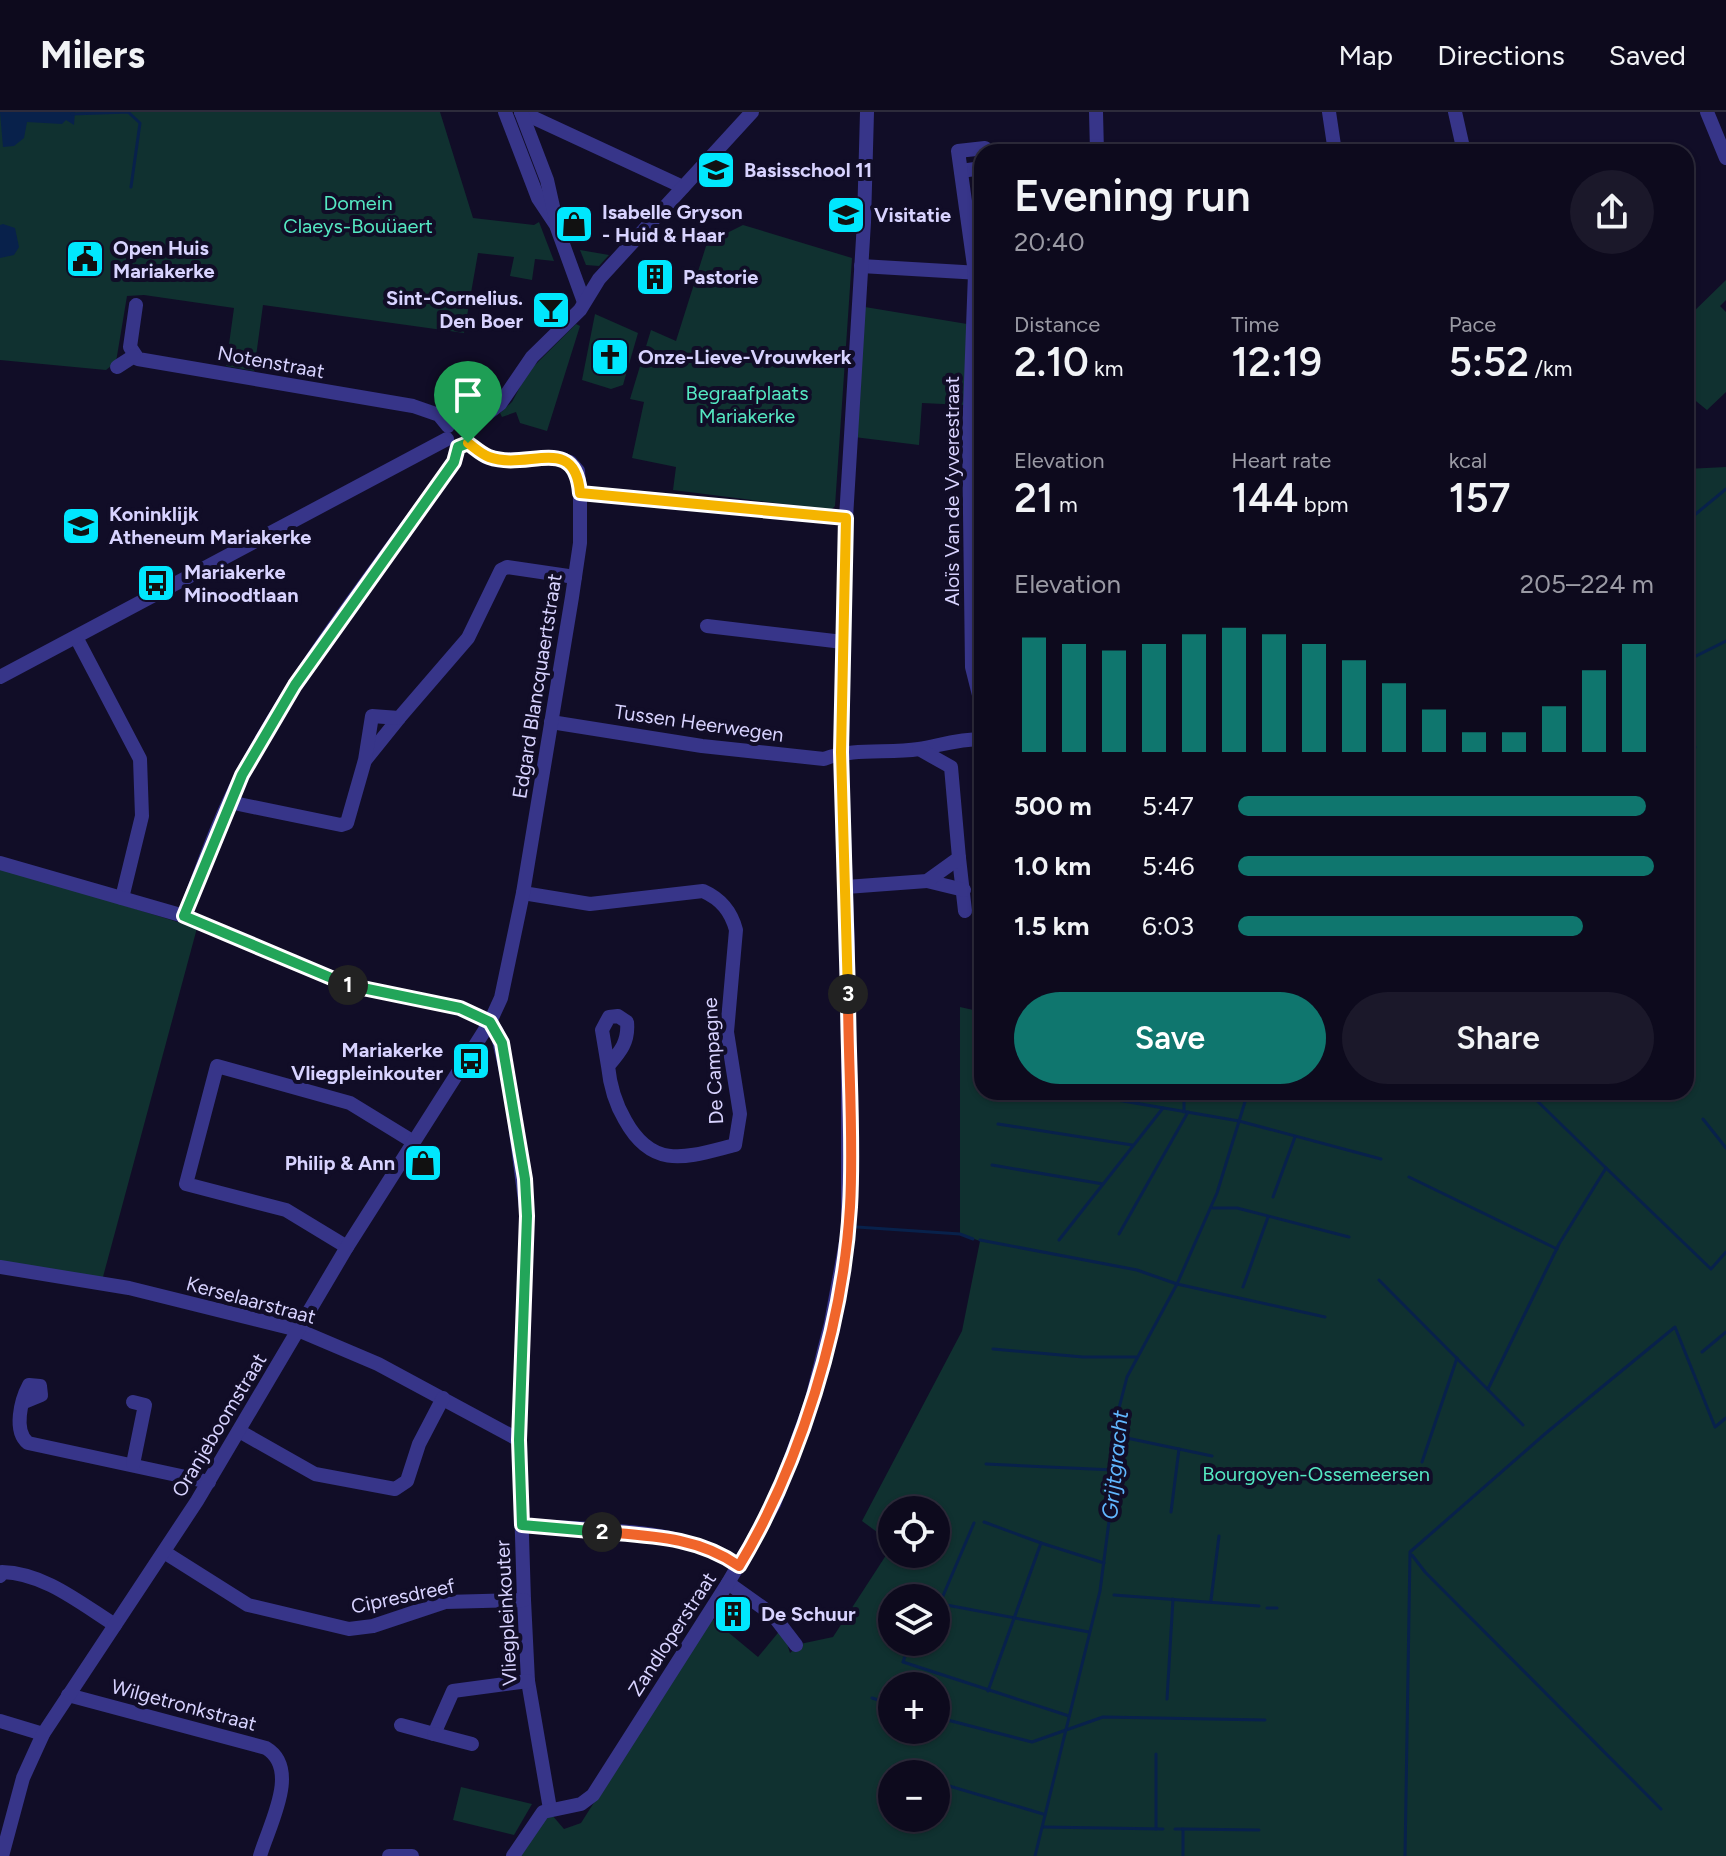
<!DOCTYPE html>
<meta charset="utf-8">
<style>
:root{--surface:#0d0a1d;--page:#1b182a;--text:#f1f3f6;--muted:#9a9aa4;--line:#2d2b3b;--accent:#0f766e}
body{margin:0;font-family:Figtree,sans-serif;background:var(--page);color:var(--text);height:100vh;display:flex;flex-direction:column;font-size:30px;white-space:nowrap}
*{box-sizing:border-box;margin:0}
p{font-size:26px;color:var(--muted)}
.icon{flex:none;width:44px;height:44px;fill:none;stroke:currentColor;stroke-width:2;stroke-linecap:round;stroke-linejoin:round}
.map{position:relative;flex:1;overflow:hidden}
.details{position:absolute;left:974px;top:32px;width:720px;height:956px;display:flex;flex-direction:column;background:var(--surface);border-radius:24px;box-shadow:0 2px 6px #0004,0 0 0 2px var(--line)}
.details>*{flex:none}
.buttons{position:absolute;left:878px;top:1384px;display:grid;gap:16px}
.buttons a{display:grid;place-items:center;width:72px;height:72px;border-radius:50%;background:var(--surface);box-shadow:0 2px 6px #0004,0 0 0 2px var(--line);font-size:40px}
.pin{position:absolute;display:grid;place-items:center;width:68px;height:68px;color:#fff;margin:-82px -34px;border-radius:50% 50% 50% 0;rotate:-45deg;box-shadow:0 0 8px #0007}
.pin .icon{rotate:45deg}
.km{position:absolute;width:40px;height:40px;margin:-20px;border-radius:50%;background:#222;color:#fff;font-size:22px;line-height:40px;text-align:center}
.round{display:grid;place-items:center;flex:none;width:84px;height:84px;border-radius:42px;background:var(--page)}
.summary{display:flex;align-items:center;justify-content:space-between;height:136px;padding:0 40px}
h1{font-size:44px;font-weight:600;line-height:60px}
.figures{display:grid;grid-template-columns:repeat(3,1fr);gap:12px;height:136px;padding:8px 40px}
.figures div{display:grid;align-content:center}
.figures b{font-size:40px;font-weight:600}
.figures small{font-size:22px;font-weight:400}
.figures p{font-size:22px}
.chart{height:224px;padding:16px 40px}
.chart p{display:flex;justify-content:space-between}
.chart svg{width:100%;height:144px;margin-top:8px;stroke:var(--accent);stroke-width:6}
.primary-button{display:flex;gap:16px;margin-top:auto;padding:16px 40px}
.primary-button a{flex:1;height:92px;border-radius:48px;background:var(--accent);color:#fff;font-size:32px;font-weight:600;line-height:92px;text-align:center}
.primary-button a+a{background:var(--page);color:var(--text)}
ul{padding:0 40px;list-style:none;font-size:26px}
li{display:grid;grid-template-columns:128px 96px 1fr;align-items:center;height:60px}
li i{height:20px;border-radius:10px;background:var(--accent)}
header{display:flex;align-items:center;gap:48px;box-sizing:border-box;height:112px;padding:0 40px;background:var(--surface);border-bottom:2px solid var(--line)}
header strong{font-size:38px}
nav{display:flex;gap:44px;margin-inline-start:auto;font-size:28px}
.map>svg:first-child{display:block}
.green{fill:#103130;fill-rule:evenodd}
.water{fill:#08214b}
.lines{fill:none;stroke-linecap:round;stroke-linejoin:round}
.stream{stroke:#08214b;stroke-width:3}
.minor{stroke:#373589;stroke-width:14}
.split-1-casing{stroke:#fff;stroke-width:16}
.split-2-casing{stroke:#fff;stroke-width:16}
.split-3-casing{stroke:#fff;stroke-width:16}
.split-4-casing{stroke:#fff;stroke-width:16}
.split-1{stroke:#22a559;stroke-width:10}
.split-2{stroke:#22a559;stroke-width:10}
.split-3{stroke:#f0652b;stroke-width:10}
.split-4{stroke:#f5b400;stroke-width:10}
.labels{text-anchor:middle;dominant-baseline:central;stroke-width:8;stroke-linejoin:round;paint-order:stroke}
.poi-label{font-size:20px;font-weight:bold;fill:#d8d3ff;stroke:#110d27;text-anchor:start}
.park-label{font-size:20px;fill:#55e8c2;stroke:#110d27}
.street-label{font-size:20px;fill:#d8d3ff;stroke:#110d27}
.water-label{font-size:22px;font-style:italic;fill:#61b7ff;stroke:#110d27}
</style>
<header>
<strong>Milers</strong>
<nav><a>Map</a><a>Directions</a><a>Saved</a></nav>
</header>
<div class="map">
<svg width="1726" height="1744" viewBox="0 0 1726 1744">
<rect width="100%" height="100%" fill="#110d27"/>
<!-- green -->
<g class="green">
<path d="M0,0H440L473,106L534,113L539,110L554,149L535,147L532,168L510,164L514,145L478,141L464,221L263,193L254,259L226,254L234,196L144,183L127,184L116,250L106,258L0,248Z"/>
<path d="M743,113L852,146L835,394L831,398L673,378L676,355L632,346L644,290L630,287L651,218L676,229L707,131Z"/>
<path d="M580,138L609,143L599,154L586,153Z"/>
<path d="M1726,168V188L1720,194L1726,200V280L1707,298L1686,281V207Z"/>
<path d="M865,195L967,212L964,293L922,291L919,333L854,325Z"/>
<path d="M595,202L638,221L623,273L611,277L582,268Z"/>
<path d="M576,212L580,214L547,319L520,311L516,300L502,305L500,301L512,290L528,260Z"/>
<path d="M1726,355V1744H517L537,1712L552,1703L564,1717L581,1711L711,1506L758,1545L782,1516L790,1541L800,1532L833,1525L892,1434V1442H936V1398H892V1431L862,1409L962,1219L980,1129L960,1122V895L982,900V980H1686V357ZM892,1486H936V1530H892ZM892,1574H936V1618H892ZM892,1662H936V1706H892Z"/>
<path d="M0,755L197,816L100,1176L0,1159Z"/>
<path d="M461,1675L532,1692L514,1723L453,1708Z"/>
</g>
<!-- water -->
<g class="water">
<path d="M0,0H75L74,13L66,8L62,12L27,10L24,26L14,34L3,35Z"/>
<path d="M3,112L15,116L19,135L14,143L0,146V113Z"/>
</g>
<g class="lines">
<!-- stream -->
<g class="stream">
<path d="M72,2L128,0L140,11L131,75"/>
<path d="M1686,410L1726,377"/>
<path d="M1686,549L1726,529"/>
<path d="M1686,628L1695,635"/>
<path d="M1071,980L1239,1009L1381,1047"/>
<path d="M1528,980L1606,1056"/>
<path d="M1184,1000V980"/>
<path d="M1703,1007L1726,1036"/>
<path d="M998,1012L1132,1033"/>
<path d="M992,1053L1103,1072"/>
<path d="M1409,1065L1557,1137"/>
<path d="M1273,1085L1295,1025"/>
<path d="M1213,1096H1237L1349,1125"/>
<path d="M857,1115L960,1122L973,1127"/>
<path d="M1119,1122L1188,1000"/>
<path d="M980,1128L1137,1158L1177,1172L1325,1205"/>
<path d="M1059,1128L1163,996"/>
<path d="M1379,1168L1523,1313"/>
<path d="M1243,1175L1268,1105"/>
<path d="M993,1237L1083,1245H1136"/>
<path d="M1702,1240L1726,1220"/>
<path d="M1488,1277L1559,1132L1606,1056L1711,1157L1726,1140"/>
<path d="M1122,1325L1212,1344"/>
<path d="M1422,1350L1457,1246"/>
<path d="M986,1352L1114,1358"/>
<path d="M1171,1400L1179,1337"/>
<path d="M984,1410L1041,1431"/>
<path d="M1412,1443L1425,1460L1661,1697"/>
<path d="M1114,1483L1259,1494"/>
<path d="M1211,1488L1219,1424"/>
<path d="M936,1491L1089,1520"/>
<path d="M940,1491L974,1411"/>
<path d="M1267,1496H1277"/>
<path d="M910,1530L903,1550L1069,1604"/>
<path d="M988,1579L1041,1431L1104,1451"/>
<path d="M872,1586L892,1592"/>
<path d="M1167,1587L1173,1487"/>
<path d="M936,1605L1032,1630L1103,1605L1265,1608"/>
<path d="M1156,1642V1717"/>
<path d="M936,1670L1043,1702"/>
<path d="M1043,1715L1163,1717"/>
<path d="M1175,1717H1183V1744"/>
<path d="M1183,1717L1259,1718"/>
<path d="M1035,1744L1100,1479L1120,1324L1118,1300L1127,1265L1177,1172L1217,1081L1248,980"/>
<path d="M1405,1744L1410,1440L1546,1321L1675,1215L1715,1315L1726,1306"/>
</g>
<!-- minor -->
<g class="minor">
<path d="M505,0L538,86L556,113L584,190"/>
<path d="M521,0L683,75"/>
<path d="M521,0L547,68L556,108"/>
<path d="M1096,0L1097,40"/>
<path d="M1329,0L1335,40"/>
<path d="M1455,0L1464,40"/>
<path d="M1707,0L1726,46"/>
<path d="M961,59L982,56"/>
<path d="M861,154L980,161"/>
<path d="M136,193L130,235L138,247L413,294L439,303L448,314"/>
<path d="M117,255L134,244"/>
<path d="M470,315L500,292L532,245L580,198L599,167L752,0"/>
<path d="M580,381L846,406"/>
<path d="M707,514L843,530"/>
<path d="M76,525L140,647L142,704L122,786"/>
<path d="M0,565L447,327"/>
<path d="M982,595L972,555L969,324L975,161L958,39L985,36V40"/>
<path d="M551,610L702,634L824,647C855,635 887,642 919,637C941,633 959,627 982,627"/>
<path d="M366,647L399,606"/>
<path d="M229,690L341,713L347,711L365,648L372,604L399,606L468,526L501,458L507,455L575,465"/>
<path d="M959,746L965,799"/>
<path d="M0,751L184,804L351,874L460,896L490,910L497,920L511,981L527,1104L519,1328L524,1488L528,1569L550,1697"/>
<path d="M927,769L964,778"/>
<path d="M846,775L927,769L959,746L951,655L919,637"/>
<path d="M523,781L590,792L703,779C721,787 731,799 736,818L727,920L740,1002L735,1033C687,1045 653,1059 625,1008C615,991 610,974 608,954C620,940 629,930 627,910L618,904L609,905L602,918L608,954"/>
<path d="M184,804C202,757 218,708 242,663C300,552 381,452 454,350L458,335"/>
<path d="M347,1135L286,1098L186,1072L217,954L350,991L412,1029"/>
<path d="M0,1155L129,1176L298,1218L378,1252L519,1328"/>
<path d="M24,1290L41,1283L40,1274L29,1273C21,1288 13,1319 28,1331L209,1370"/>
<path d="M239,1319L315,1362L395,1377L407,1369L419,1332L443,1286"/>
<path d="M133,1352L145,1293L133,1290"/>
<path d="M522,1413C590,1419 682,1413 739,1454"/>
<path d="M164,1440L248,1493L349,1517L373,1514L445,1490L524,1488"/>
<path d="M0,1464L2,1460C44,1461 80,1491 115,1513"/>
<path d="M728,1471L773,1503L796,1533"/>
<path d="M68,1583L266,1636C301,1657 269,1713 260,1744"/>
<path d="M0,1609L43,1622"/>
<path d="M401,1613L434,1622L453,1579L528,1569"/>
<path d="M434,1622L472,1632"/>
<path d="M2,1744L23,1666L43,1622L197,1389L347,1135L490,910L501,886L523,781L572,485L580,431V381L578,359L570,350L559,346L500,348L487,345L468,331"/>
<path d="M389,1744H412"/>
<path d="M513,1744L543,1700L581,1692L593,1683L728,1471L774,1392L811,1291L831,1211L848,1119V835L841,640L846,406L864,110L867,0"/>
</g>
</g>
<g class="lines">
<defs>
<path id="split-1" d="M348,873L184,804L242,663L295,573L454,350L458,335L468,331"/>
<path id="split-2" d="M348,873L460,896L490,910L502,931L525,1067L527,1104L519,1328L522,1413L602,1420"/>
<path id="split-3" d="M602,1420C651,1424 698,1425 739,1454C800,1353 843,1214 850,1095C854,1025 848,952 848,882"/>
<path id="split-4" d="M468,331C475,336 481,342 489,345C528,359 575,321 580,381L846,406L841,640L848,882"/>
</defs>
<!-- split-1 casing -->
<use href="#split-1" class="split-1-casing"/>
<!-- split-2 casing -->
<use href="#split-2" class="split-2-casing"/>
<!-- split-3 casing -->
<use href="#split-3" class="split-3-casing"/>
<!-- split-4 casing -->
<use href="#split-4" class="split-4-casing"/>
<!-- split-1 -->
<use href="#split-1" class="split-1"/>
<!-- split-2 -->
<use href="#split-2" class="split-2"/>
<!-- split-3 -->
<use href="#split-3" class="split-3"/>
<!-- split-4 -->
<use href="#split-4" class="split-4"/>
</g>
<!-- icons -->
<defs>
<symbol id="school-square" viewBox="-11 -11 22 22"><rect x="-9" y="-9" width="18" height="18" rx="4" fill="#00e7fe" stroke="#110d27"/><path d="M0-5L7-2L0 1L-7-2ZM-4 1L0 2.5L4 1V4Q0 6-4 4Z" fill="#111"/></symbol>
<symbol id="shop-square" viewBox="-11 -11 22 22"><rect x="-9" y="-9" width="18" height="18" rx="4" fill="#00e7fe" stroke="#110d27"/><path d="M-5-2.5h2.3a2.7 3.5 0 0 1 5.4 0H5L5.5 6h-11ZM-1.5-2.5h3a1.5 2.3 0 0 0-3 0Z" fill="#111"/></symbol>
<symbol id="civic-square" viewBox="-11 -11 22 22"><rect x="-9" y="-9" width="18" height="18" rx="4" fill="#00e7fe" stroke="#110d27"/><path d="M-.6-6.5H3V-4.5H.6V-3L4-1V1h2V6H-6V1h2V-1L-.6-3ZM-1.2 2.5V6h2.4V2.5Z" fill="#111"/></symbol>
<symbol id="building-square" viewBox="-11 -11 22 22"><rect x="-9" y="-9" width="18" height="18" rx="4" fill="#00e7fe" stroke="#110d27"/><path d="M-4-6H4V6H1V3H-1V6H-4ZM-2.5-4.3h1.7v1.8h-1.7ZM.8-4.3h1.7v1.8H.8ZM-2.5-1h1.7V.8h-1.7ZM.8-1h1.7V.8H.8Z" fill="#111"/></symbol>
<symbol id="bar-square" viewBox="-11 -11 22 22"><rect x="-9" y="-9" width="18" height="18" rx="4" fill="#00e7fe" stroke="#110d27"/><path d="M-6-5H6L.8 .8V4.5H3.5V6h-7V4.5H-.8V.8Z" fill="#111"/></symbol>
<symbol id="church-square" viewBox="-11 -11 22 22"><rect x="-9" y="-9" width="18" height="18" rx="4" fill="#00e7fe" stroke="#110d27"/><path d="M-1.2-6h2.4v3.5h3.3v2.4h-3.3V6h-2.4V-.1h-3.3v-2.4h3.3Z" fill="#111"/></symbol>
<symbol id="bus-square" viewBox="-11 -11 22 22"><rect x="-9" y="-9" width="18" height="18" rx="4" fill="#00e7fe" stroke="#110d27"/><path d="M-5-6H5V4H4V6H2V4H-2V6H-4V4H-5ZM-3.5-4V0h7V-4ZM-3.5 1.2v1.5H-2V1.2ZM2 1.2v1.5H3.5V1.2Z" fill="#111"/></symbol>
</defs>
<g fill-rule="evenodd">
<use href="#school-square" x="694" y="36" width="44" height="44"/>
<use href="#school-square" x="824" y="81" width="44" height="44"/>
<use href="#shop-square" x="552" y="90" width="44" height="44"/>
<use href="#civic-square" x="63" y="125" width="44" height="44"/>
<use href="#building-square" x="633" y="143" width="44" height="44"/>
<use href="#bar-square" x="529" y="176" width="44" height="44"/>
<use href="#church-square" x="588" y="223" width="44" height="44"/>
<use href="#school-square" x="59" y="392" width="44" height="44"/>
<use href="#bus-square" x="134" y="449" width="44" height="44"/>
<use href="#bus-square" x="449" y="927" width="44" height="44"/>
<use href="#shop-square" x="401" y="1029" width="44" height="44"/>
<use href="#building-square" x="711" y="1480" width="44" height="44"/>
</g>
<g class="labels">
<!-- poi labels -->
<g class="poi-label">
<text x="744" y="58">Basisschool 11</text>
<text x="602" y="100">Isabelle Gryson<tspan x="602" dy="23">- Huid &amp; Haar</tspan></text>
<text x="874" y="103">Visitatie</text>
<text x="113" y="136">Open Huis<tspan x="113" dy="23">Mariakerke</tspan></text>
<text x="683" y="165">Pastorie</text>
<text x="523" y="186" text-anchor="end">Sint-Cornelius.<tspan x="523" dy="23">Den Boer</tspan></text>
<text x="638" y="245">Onze-Lieve-Vrouwkerk</text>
<text x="109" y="402">Koninklijk<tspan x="109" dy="23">Atheneum Mariakerke</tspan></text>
<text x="184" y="460">Mariakerke<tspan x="184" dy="23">Minoodtlaan</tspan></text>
<text x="443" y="938" text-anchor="end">Mariakerke<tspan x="443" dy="23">Vliegpleinkouter</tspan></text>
<text x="395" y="1051" text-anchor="end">Philip &amp; Ann</text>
<text x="761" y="1502">De Schuur</text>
</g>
<!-- park labels -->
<g class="park-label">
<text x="358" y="91">Domein<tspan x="358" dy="23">Claeys-Bouüaert</tspan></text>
<text x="747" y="281">Begraafplaats<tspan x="747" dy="23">Mariakerke</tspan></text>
<text x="1316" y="1362">Bourgoyen-Ossemeersen</text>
</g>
<!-- street labels -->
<g class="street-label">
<text transform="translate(271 250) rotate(10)">Notenstraat</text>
<text transform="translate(952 379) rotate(-90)">Aloïs Van de Vyverestraat</text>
<text transform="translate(537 574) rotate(-81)">Edgard Blancquaertstraat</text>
<text transform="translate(699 611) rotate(8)">Tussen Heerwegen</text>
<text transform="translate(713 949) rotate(-93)">De Campagne</text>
<text transform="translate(251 1188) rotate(15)">Kerselaarstraat</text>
<text transform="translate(219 1313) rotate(-59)">Oranjeboomstraat</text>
<text transform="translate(403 1484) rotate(-12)">Cipresdreef</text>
<text transform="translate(506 1501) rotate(-93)">Vliegpleinkouter</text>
<text transform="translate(672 1522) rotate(-57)">Zandloperstraat</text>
<text transform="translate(184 1593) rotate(15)">Wilgetronkstraat</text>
</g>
<!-- water labels -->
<g class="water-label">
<text transform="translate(1115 1353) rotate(-84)">Grijtgracht</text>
</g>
</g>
</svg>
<div class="buttons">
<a><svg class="icon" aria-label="locate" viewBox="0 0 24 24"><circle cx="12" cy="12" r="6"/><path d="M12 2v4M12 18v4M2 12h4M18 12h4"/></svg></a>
<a><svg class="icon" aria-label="layers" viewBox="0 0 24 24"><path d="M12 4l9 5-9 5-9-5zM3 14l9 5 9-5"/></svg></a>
<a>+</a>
<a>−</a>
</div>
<div class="pin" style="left:468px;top:331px;background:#1e9e55"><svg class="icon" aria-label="arrive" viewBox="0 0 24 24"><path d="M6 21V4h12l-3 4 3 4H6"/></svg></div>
<b class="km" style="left:348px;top:873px">1</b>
<b class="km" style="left:602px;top:1420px">2</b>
<b class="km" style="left:848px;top:882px">3</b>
<section class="details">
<div class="summary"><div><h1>Evening run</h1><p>20:40</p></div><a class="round"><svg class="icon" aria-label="share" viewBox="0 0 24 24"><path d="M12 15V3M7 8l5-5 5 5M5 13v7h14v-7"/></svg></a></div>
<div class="figures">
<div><p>Distance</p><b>2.10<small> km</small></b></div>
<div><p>Time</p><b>12:19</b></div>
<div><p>Pace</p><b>5:52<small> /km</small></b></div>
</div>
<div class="figures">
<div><p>Elevation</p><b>21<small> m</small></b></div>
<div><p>Heart rate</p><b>144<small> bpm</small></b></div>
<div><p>kcal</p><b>157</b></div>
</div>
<div class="chart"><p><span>Elevation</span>205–224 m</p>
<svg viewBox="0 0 160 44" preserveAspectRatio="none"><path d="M5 44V9M15 44V11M25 44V13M35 44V11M45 44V8M55 44V6M65 44V8M75 44V11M85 44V16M95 44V23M105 44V31M115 44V38M125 44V38M135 44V30M145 44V19M155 44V11"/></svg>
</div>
<ul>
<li><b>500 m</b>5:47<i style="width:98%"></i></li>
<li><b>1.0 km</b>5:46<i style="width:100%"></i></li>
<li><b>1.5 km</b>6:03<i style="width:83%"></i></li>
</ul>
<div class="primary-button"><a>Save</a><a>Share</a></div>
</section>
</div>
